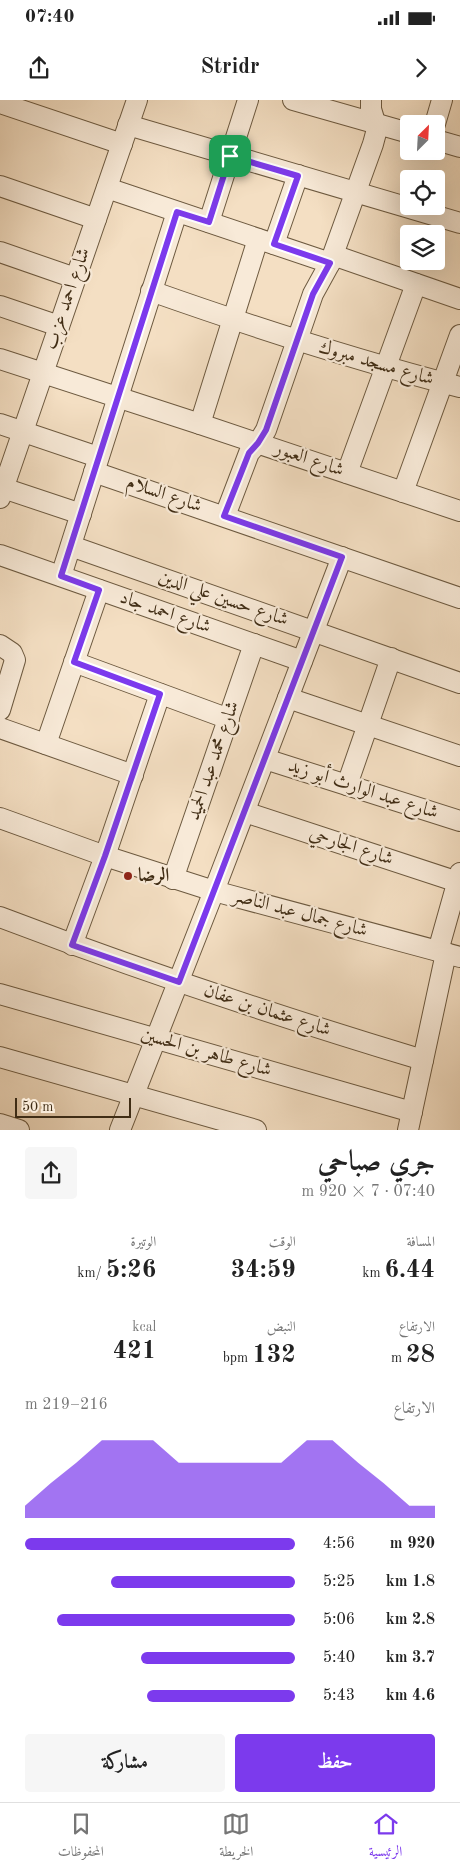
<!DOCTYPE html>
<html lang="ar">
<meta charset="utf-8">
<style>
:root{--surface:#fff;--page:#f6f6f6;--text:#222;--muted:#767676;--line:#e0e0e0;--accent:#7c3aed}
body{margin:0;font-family:"Old Standard TT",Amiri,serif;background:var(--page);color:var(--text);direction:rtl;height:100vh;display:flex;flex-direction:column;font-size:19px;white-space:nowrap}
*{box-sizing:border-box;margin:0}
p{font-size:16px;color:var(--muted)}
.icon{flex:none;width:28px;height:28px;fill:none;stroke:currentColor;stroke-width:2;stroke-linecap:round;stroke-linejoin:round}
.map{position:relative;height:1030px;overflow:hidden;direction:ltr}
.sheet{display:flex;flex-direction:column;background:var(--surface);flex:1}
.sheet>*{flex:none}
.needle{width:32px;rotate:24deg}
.fabs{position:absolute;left:400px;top:15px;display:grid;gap:10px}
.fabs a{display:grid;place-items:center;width:45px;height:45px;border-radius:5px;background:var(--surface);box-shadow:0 5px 20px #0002;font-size:25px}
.scale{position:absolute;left:15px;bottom:12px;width:116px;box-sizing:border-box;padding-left:5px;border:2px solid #402d15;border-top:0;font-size:14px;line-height:18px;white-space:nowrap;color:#402d15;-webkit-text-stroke:4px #f8ead8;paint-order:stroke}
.pin{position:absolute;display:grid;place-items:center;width:42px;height:42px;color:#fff;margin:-21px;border-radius:10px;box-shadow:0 2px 8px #0006}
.round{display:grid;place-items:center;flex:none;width:52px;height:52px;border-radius:5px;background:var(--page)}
.head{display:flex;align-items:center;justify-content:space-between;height:85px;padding:0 25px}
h1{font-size:28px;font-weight:700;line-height:38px}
.stats{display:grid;grid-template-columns:repeat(3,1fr);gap:8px;height:85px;padding:5px 25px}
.stats div{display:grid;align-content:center}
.stats b{font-size:25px;font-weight:700}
.stats small{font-size:14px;font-weight:400}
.stats p{font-size:14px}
.chart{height:140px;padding:10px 25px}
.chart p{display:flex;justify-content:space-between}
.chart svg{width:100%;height:90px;margin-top:5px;fill:var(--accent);opacity:.7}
.primary-button{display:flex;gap:10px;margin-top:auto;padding:10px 25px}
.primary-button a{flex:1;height:58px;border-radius:5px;background:var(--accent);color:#fff;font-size:20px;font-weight:700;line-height:58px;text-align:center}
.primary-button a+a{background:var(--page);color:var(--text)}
ul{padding:0 25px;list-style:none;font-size:16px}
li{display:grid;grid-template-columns:80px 60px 1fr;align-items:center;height:38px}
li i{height:12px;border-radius:6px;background:var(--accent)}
.status{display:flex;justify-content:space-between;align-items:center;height:35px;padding:0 25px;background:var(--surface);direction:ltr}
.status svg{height:14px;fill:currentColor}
header{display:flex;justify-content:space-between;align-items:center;height:65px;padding:0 25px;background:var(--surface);font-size:22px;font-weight:700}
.dock{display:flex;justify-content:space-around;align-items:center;height:70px;border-top:1px solid var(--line);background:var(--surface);font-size:14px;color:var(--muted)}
.dock a{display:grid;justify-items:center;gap:2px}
.dock .active{color:var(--accent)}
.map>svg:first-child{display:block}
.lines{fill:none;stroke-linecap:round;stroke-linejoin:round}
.minor-casing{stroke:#6d5a40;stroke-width:22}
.minor{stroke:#f8ead8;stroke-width:20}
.route-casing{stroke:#fff;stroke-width:10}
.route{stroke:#7c3aed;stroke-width:6}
.poi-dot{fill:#8f2418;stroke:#f8ead8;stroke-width:2}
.labels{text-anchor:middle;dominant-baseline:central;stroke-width:4.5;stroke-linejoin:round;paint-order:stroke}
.street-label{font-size:19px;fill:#402d15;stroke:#f8ead8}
.poi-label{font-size:19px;font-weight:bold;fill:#402d15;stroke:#f8ead8;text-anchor:start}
</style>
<div class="status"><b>07:40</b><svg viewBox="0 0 49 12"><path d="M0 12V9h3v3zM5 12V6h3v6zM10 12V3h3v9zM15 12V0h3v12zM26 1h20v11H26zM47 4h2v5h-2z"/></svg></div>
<header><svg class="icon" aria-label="forward" viewBox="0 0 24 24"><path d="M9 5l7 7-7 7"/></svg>Stridr<svg class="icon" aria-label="share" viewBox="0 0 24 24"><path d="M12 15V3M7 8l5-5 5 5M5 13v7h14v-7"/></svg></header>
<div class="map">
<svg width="460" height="1030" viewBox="0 0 460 1030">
<rect width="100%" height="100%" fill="#f4dfc3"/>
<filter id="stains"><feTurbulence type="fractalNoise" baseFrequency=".004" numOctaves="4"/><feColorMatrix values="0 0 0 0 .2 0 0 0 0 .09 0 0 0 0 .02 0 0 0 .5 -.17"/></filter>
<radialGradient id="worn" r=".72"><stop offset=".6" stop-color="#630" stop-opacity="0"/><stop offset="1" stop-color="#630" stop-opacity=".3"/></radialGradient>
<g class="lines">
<defs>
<g id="minor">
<path d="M293,0L409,33"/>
<path d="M0,3L122,44"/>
<path d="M435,24L442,0"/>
<path d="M128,25L460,123"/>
<path d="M436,40L460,47"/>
<path d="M0,86L96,119"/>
<path d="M107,88L330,163"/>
<path d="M209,122L248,0"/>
<path d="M274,144L298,75"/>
<path d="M0,152L75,178"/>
<path d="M333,155L460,199"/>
<path d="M151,191C253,227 355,260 460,287"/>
<path d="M0,206L59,226"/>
<path d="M0,259L200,324L460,411"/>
<path d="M0,324L98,357"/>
<path d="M200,324L258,139"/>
<path d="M94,372L460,498"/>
<path d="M347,373L416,184"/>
<path d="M3,388L81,414"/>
<path d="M403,392L460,235"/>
<path d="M0,398L137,0"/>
<path d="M225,416L249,353L258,343L266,330L313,194L330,163L373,44L377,29L371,9V0"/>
<path d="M71,446L460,583"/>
<path d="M0,455L302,561"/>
<path d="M61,476L177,112"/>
<path d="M0,545L12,553L15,560L0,610"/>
<path d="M74,562L229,619"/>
<path d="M288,598L460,656"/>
<path d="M0,628L133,675"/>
<path d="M46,644L99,490"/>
<path d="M265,659L460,721"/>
<path d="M347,685L391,558"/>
<path d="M245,712L458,782"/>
<path d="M0,718L105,756L214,791L460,857"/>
<path d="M173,779L254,544"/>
<path d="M0,817C139,870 280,917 423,960"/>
<path d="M72,845L105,756L160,594"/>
<path d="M438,851L460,773"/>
<path d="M0,894L412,1012"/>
<path d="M0,957L256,1030"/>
<path d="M0,1024L19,1030"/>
<path d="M120,1030L214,791L342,457"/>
<path d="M408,1030L446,853"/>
</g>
</defs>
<!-- minor casing -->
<use href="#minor" class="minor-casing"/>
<!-- minor -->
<use href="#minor" class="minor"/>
</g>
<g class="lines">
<defs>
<path id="route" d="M230,56L298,76L274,144L330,163L313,194L266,330L258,343L249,353L224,416L342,457L179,882L72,845L105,756L160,594L74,562L99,490L61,476L177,112L209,122Z"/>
</defs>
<!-- route casing -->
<use href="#route" class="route-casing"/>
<!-- route -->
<use href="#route" class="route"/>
</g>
<!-- markers -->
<circle class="poi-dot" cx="128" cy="776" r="5"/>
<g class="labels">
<!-- street labels -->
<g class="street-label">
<text transform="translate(68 199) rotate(-71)">شارع احمد عزب</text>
<text transform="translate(376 264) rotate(16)">شارع مسجد مبروك</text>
<text transform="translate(309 360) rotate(19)">شارع العبور</text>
<text transform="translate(164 395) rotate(19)">شارع السلام</text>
<text transform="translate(223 499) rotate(19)">شارع حسين علي الدين</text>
<text transform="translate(165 513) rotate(19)">شارع احمد جاد</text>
<text transform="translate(214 661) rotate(-71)">شارع محمد عبد الحميد</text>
<text transform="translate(363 690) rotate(18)">شارع عبد الوارث أبو زيد</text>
<text transform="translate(351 747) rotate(18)">شارع الجارحي</text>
<text transform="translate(300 814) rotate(15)">شارع جمال عبد الناصر</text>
<text transform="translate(267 911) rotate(18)">شارع عثمان بن عفان</text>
<text transform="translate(206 953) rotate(16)">شارع طاهر بن الحسين</text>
</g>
<!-- poi labels -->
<g class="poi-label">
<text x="138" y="776">الرضا</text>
</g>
</g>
<rect width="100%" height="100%" filter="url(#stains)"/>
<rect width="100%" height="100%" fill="url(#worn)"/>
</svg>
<div class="fabs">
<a><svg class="needle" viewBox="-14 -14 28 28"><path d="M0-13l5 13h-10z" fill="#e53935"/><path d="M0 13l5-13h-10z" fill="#767676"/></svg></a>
<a><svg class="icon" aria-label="locate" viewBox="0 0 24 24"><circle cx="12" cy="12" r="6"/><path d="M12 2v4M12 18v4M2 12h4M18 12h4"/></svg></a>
<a><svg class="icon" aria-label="layers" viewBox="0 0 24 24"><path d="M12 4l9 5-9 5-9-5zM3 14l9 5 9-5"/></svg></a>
</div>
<div class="scale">50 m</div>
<div class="pin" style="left:230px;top:56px;background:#1e9e55"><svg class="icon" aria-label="arrive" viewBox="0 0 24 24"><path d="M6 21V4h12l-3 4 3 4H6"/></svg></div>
</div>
<section class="sheet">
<div class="head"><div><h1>جري صباحي</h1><p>07:40 · 7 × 920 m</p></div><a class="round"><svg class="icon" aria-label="share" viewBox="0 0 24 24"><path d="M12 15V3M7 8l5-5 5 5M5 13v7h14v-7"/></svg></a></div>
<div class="stats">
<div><p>المسافة</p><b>6.44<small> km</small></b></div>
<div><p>الوقت</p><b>34:59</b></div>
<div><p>الوتيرة</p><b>5:26<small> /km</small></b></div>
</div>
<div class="stats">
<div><p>الارتفاع</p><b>28<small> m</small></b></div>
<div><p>النبض</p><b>132<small> bpm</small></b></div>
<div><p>kcal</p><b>421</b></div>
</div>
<div class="chart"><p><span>الارتفاع</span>216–219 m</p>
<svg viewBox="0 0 160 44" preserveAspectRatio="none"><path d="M0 44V38L10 27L20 17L30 6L40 6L50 6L60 17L70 17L80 17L90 17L100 17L110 6L120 6L130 17L140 27L150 38L160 38V44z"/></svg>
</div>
<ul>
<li><b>920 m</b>4:56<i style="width:100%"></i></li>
<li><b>1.8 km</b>5:25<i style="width:68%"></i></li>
<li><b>2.8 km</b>5:06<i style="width:88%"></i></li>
<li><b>3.7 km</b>5:40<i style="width:57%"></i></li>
<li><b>4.6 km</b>5:43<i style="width:55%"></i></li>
</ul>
<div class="primary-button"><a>حفظ</a><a>مشاركة</a></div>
</section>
<nav class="dock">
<a class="active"><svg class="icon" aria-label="home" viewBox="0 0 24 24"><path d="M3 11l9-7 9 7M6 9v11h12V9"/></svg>الرئيسية</a>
<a><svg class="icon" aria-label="map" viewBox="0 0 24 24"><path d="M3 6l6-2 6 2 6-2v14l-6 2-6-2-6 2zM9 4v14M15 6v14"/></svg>الخريطة</a>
<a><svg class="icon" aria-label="saved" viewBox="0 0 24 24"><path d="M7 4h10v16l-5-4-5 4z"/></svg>المحفوظات</a>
</nav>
